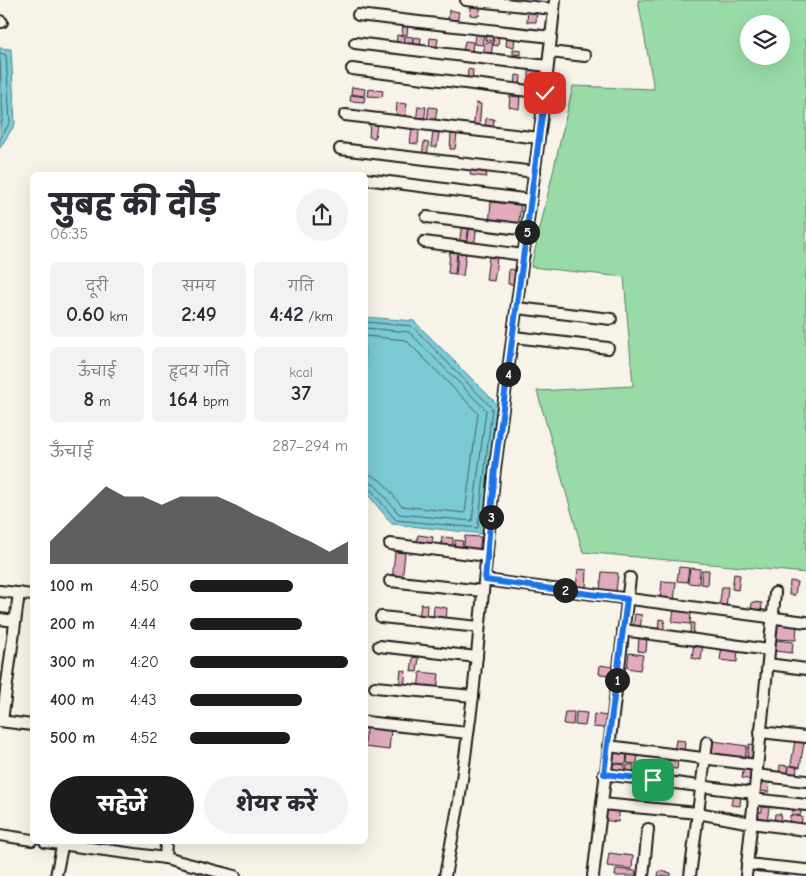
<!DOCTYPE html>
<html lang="hi">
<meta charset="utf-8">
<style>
:root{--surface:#fff;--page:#f2f2f3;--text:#2b2b33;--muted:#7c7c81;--accent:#1c1c1c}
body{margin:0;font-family:"Comic Neue","Playpen Sans Deva",sans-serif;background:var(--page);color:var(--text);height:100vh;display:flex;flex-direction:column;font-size:19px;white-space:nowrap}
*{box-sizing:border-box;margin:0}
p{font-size:16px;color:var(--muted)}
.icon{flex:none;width:28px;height:28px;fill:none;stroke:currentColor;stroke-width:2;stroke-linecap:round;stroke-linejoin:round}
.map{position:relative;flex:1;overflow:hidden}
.drawer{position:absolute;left:30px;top:172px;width:338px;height:672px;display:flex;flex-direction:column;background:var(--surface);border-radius:8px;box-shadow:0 5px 20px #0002}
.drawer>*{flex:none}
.controls{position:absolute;left:740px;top:15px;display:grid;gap:10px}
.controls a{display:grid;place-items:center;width:50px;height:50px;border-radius:50%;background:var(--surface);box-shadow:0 5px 20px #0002;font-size:25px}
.pin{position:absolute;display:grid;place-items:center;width:42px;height:42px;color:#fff;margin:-21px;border-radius:10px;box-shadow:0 2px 8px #0006}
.km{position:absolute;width:25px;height:25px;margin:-12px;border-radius:50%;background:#222;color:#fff;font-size:14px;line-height:25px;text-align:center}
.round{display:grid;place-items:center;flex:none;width:52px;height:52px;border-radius:26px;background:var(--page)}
.overview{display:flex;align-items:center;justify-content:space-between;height:85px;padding:0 20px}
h1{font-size:28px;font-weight:800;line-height:38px}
.figures{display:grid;grid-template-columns:repeat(3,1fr);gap:8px;height:85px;padding:5px 20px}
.figures div{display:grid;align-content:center;border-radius:8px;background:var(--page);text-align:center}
.figures b{font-size:21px;font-weight:800}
.figures small{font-size:14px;font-weight:400}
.figures p{font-size:14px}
.chart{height:140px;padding:10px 20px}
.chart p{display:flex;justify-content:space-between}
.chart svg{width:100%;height:90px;margin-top:5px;fill:var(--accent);opacity:.7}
.button{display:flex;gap:10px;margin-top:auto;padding:10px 20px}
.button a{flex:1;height:58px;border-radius:30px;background:var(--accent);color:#fff;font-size:20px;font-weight:800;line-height:58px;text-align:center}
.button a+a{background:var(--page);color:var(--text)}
ul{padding:0 20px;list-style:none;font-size:16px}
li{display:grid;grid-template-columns:80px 60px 1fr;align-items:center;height:38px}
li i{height:12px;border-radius:6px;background:var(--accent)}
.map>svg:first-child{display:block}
.green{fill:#98dba6;stroke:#5a7c61;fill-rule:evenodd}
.water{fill:#7acad4;stroke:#54848a}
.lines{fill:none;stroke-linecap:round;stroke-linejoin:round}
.shore{stroke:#426266;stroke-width:1}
.building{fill:#e2aabd;stroke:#1c1c1c}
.street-casing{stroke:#1c1c1c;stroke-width:14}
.street{stroke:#f7f3e8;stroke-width:10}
.route-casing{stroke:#fff;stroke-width:10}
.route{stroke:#1a73e8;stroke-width:6}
</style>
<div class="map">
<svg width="806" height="876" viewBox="0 0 806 876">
<rect width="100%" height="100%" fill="#f7f3e8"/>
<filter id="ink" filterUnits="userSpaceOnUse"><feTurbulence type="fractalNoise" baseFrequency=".02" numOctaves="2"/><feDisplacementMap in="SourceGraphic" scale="10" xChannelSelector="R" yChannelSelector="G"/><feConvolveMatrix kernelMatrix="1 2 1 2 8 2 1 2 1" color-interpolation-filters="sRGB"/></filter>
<g filter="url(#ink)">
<!-- green -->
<path class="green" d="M638,0H806V573L583,552L537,391L633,386L624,277L531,267L573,86L654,89ZM749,24H781V56H749Z"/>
<!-- water -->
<g class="water">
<path d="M0,48L11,49L15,124L0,148Z"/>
<path d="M365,317L414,321L498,405L483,534L392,524L365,491Z"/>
</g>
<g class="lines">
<!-- shore -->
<g class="shore">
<path d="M0,53L6,55L10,122L0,139"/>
<path d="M0,60L3,120L0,126"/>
<path d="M365,322L412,326L492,408L478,528L396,520L371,490L365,488"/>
<path d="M365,328L409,332L486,410L472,521L399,514L375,485L365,482"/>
<path d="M365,336L406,340L478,413L465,513L402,506C391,495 383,475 365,474"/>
</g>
</g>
<!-- building -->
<g class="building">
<path d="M472,2L481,3L479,16L470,15Z"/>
<path d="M528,8L537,9L536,22H527Z"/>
<path d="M449,10L459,12L457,23L448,22Z"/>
<path d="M403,23L408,24L407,35L402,34Z"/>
<path d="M486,31L493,32L492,41L485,40Z"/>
<path d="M475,33L484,34L482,45L474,44Z"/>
<path d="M397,35L404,36L403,47L396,46Z"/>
<path d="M405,36L413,37L412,48L404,47Z"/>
<path d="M494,36H499L498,46L493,45Z"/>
<path d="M507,36L515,37L514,47L506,46Z"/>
<path d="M414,37L421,38L420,49L412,48Z"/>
<path d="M430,38L438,39L436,50L429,49Z"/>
<path d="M465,41L473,42L472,53L463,52Z"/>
<path d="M485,42L493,43L491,55L483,54Z"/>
<path d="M513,49L521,50V55L513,54Z"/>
<path d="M468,69L473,70L472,82L467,81Z"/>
<path d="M529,70L541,71L540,78L529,77Z"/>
<path d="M516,75L521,76L520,88L515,87Z"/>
<path d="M352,87L365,89L364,96L351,94Z"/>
<path d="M369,89L383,91L382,97L368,96Z"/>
<path d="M351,95L365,97L364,102L350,101Z"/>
<path d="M510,96L520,97L519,109L509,107Z"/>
<path d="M397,103L407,104L405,118L396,117Z"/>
<path d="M476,103L481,104L479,130H473Z"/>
<path d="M418,106L426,107L424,122H416Z"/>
<path d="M429,107L437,108L435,122L427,121Z"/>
<path d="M486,118L494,119L492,132L485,131Z"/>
<path d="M370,123L377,124L375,138L369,137Z"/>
<path d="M412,129L419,130L418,144L410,143Z"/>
<path d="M433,132L439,133L437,147H431Z"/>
<path d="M451,134H457L455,149H450Z"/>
<path d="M424,142L429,143L427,156H422Z"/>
<path d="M471,168L487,170L486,177L470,175Z"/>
<path d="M491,202L521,205L518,228L489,224Z"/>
<path d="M470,223L477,224L474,248L467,247Z"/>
<path d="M462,224L469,225L466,246L459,245Z"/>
<path d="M450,252H457L455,274L448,273Z"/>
<path d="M458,252L466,253L463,276L456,275Z"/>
<path d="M489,257L497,258L494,281L486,280Z"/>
<path d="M509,269L515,270L514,284H508Z"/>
<path d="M418,535L433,537L431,549L416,547Z"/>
<path d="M465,536L481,537L479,554L463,552Z"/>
<path d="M442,537L453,538L452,551L441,549Z"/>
<path d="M455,540L463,541L461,552L454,551Z"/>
<path d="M395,552L405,553L402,582L392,581Z"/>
<path d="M679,567L689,568L687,582L677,581Z"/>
<path d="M690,568L700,569L699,584L688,583Z"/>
<path d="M578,569L587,570L586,589L576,588Z"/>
<path d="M702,570H709L708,585L701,584Z"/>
<path d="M602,572L618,573L616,592L600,590Z"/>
<path d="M734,574L740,575L738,590L732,589Z"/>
<path d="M662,581L676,582L674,602L660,601Z"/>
<path d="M790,581L797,582L795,595H789Z"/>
<path d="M722,587H728L726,609L719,608Z"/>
<path d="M752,602L762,603L761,613L751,612Z"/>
<path d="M421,604L427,605L426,620L419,619Z"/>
<path d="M434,606L447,608L446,621L433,620Z"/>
<path d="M674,610L691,612L690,624L672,622Z"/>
<path d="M635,614L642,615L640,628L633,627Z"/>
<path d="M659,619L665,620L663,633L658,632Z"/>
<path d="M691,623H694L693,639H689Z"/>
<path d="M777,623L797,625L796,640L776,639Z"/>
<path d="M639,637L647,638L646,652L638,651Z"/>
<path d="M775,640L793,642L792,653L774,651Z"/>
<path d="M694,642L703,643L701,660L692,658Z"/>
<path d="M722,647L738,648L737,662L720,660Z"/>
<path d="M629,653L643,655L640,670L627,668Z"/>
<path d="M413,657L419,658L417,672L411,671Z"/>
<path d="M600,665L613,667L612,675L599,674Z"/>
<path d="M401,670L406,671L404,687H399Z"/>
<path d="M420,672L439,674L437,691L418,690Z"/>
<path d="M565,712H574L573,725L563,724Z"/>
<path d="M576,712L587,713L585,726L575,725Z"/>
<path d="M594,714L607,716L605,728L593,727Z"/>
<path d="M366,727L391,730L389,750L365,747Z"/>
<path d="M676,740L685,741L684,753L674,752Z"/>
<path d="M795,740L804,742L800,767L791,765Z"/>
<path d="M713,741L747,746L745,759L712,755Z"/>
<path d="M749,744L755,745L753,761L747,760Z"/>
<path d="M611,751L627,753L626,764L610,762Z"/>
<path d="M628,753L638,754L637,764L627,763Z"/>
<path d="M668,757L678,758L677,769L667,768Z"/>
<path d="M610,763L625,765L624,776L608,774Z"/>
<path d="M627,765H634L633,777L626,776Z"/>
<path d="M780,765L789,766L787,777L779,776Z"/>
<path d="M744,766L754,767L752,780L742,778Z"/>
<path d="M789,766L797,767L796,778L788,777Z"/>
<path d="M762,779L770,780L769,792L761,791Z"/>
<path d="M733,793L741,794L740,806L731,805Z"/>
<path d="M605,805L620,807L618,822L602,820Z"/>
<path d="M793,805L802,806L800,816L792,815Z"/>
<path d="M762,807H769L767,823L755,822L756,811L762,812Z"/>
<path d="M775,814H781L780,825L774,824Z"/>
<path d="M790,815L802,817L801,827L789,826Z"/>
<path d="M609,853L633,856L632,869L607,866Z"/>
<path d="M616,869L636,871L635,876H615Z"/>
<path d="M659,871L671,873V876H658Z"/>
</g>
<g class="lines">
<defs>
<g id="street">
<path d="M466,0L554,9"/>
<path d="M358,15L551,37"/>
<path d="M0,21L2,22"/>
<path d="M355,43L547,66"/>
<path d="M550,52L585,56"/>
<path d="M352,69L545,93"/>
<path d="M345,115L539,138"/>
<path d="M340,149L535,172"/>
<path d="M365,179L531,200"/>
<path d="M427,217L527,230"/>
<path d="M424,242L524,255"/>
<path d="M517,308L611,319"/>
<path d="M514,337L608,348"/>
<path d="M390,544L487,556"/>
<path d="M485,580L806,622"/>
<path d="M390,581L483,591"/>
<path d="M0,591L32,595"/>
<path d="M381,617L479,627"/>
<path d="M0,619L15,621"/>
<path d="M623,630L769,650"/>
<path d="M379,646L477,657"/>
<path d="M768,664L806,669"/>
<path d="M375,687L473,696"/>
<path d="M0,721L32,725"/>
<path d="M2,721L19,593"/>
<path d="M365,722L468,733"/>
<path d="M760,732L806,737"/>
<path d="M608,746L757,765"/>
<path d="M604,774L754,793"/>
<path d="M756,775L806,781"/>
<path d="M753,799L806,805"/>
<path d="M602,804L698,813L751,823L806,830"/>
<path d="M0,835L32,840"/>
<path d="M45,842L165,858L235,876"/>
<path d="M165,858L166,842"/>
<path d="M747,864L806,870"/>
<path d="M56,876L63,842"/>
<path d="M445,876L459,802L473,696L495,468L545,93L555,0"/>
<path d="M593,876L630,578"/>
<path d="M643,876L648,829"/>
<path d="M690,876L707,742"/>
<path d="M746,876L775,593"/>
</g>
</defs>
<!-- street casing -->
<use href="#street" class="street-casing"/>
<!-- street -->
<use href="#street" class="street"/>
</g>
</g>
<g class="lines" filter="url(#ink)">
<defs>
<path id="route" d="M545,93L495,468L485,580L627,599L604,774L653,780"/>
</defs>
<!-- route casing -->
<use href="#route" class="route-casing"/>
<!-- route -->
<use href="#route" class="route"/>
</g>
</svg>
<div class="controls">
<a><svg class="icon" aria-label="layers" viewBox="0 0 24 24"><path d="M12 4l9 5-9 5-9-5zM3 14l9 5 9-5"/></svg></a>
</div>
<div class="pin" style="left:653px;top:780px;background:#1e9e55"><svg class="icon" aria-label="arrive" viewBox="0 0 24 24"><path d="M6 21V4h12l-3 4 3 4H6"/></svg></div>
<div class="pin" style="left:545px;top:93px;background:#d93025"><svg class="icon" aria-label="check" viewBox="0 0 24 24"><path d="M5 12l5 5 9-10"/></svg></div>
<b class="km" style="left:617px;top:680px">1</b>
<b class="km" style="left:565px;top:590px">2</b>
<b class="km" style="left:491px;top:517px">3</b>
<b class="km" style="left:508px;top:374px">4</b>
<b class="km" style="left:527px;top:232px">5</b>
<section class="drawer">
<div class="overview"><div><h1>सुबह की दौड़</h1><p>06:35</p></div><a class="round"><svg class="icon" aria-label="share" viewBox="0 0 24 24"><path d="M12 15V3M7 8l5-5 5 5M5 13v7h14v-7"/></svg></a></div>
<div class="figures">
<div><p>दूरी</p><b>0.60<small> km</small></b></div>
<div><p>समय</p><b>2:49</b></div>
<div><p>गति</p><b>4:42<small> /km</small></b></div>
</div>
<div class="figures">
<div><p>ऊँचाई</p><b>8<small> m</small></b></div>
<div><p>हृदय गति</p><b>164<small> bpm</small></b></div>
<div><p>kcal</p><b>37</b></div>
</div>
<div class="chart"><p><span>ऊँचाई</span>287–294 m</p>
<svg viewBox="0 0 160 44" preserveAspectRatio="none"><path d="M0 44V33L10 24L20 15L30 6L40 11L50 11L60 15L70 11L80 11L90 11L100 15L110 20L120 24L130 29L140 33L150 38L160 33V44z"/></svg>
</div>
<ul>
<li><b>100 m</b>4:50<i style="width:65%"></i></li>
<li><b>200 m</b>4:44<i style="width:71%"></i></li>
<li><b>300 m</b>4:20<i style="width:100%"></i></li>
<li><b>400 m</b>4:43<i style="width:71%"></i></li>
<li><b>500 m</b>4:52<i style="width:63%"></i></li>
</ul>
<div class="button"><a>सहेजें</a><a>शेयर करें</a></div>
</section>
</div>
